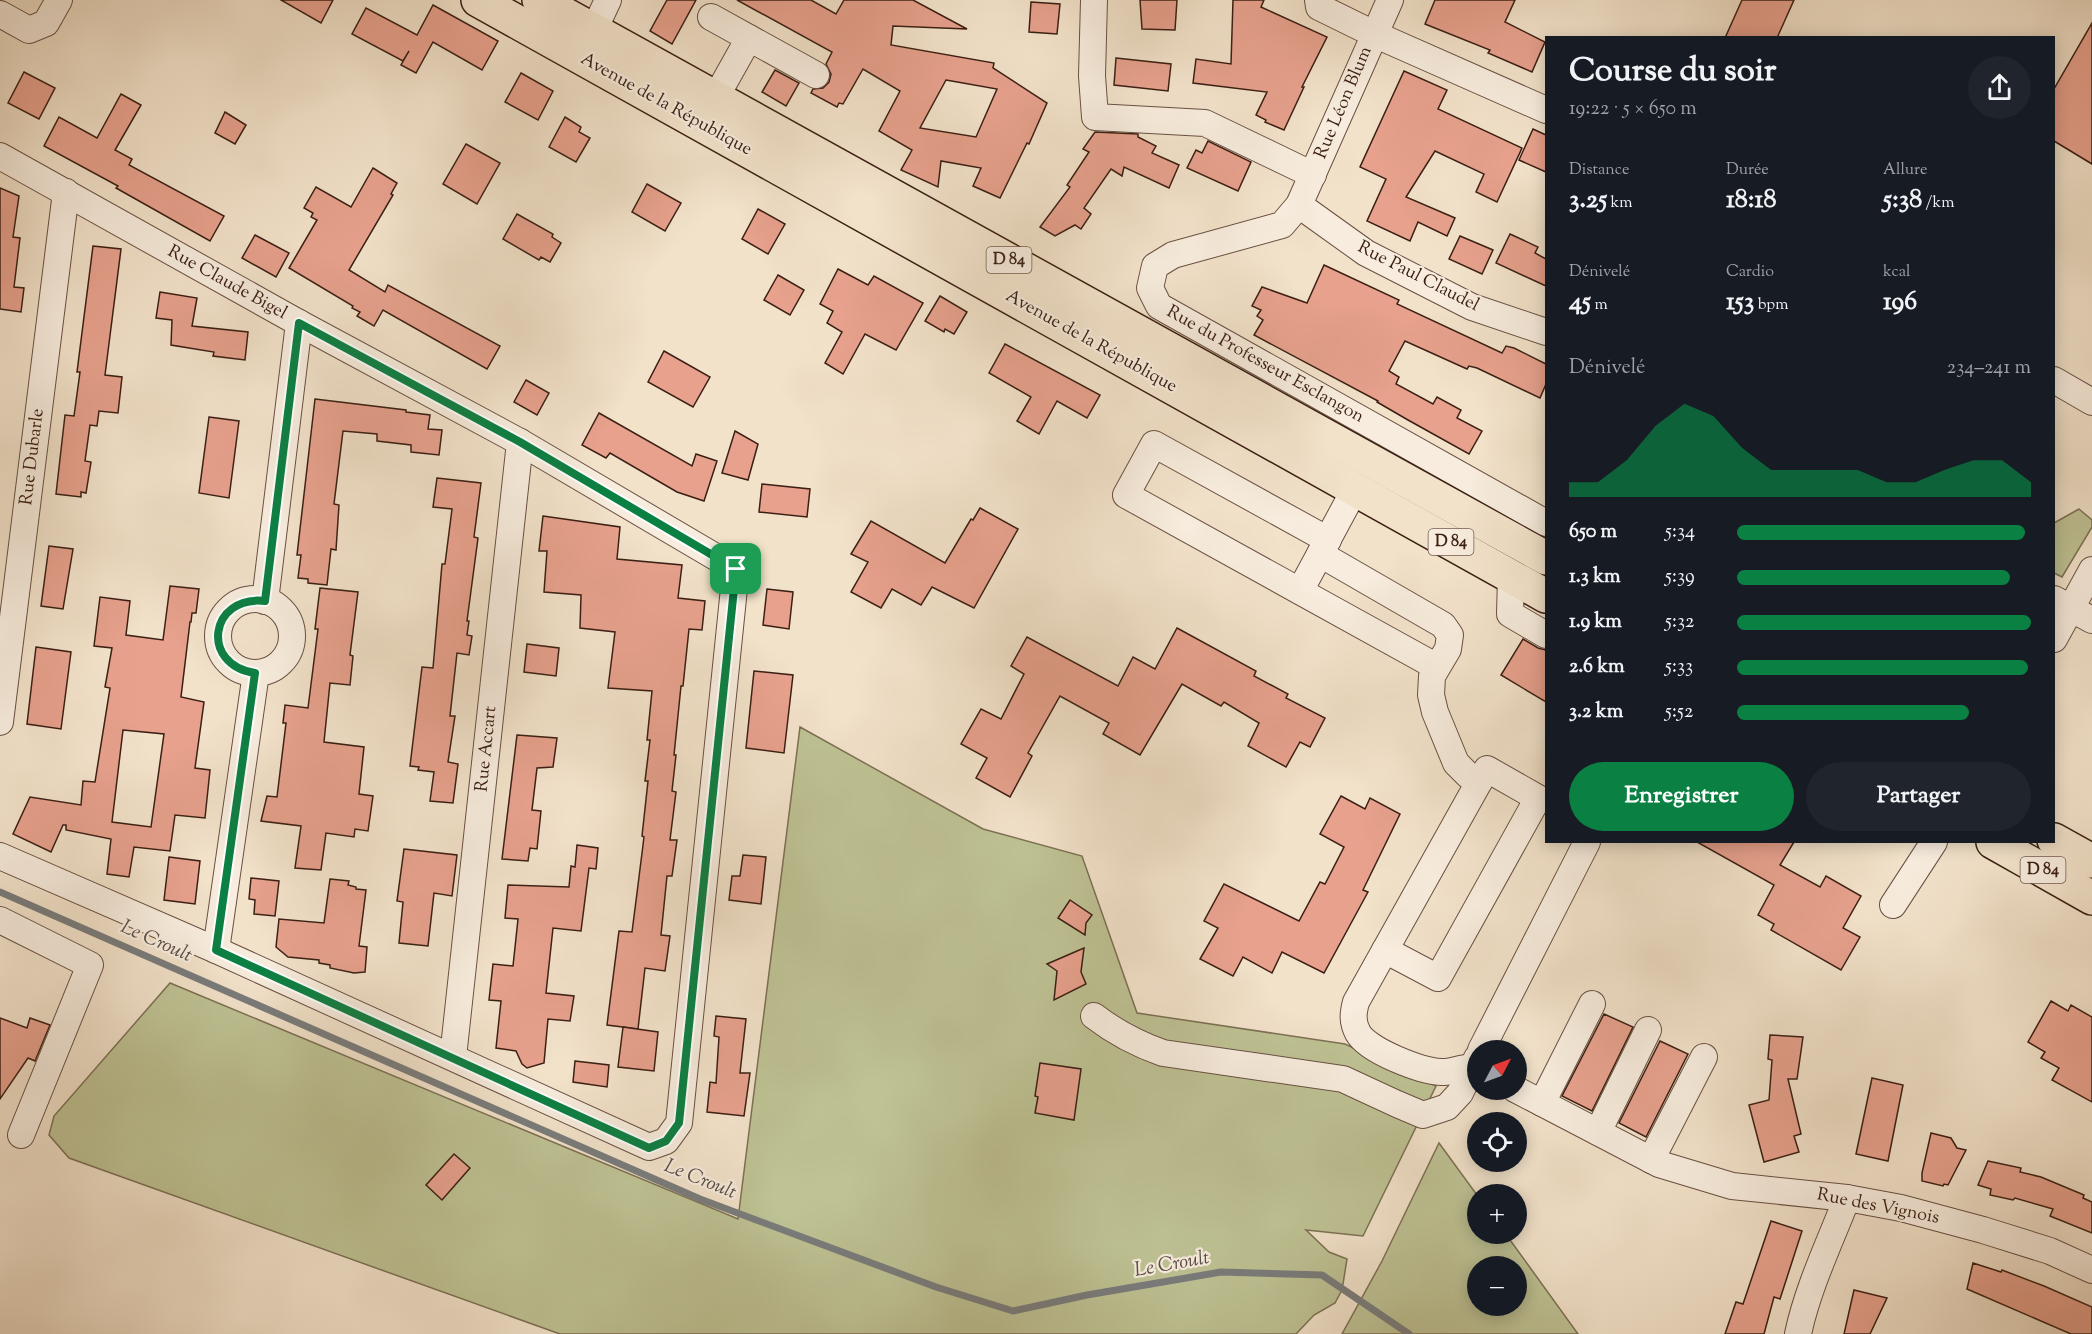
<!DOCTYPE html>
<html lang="fr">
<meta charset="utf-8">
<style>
:root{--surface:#171b24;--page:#20242c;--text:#f1f3f6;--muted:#9ea1a6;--accent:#0b8043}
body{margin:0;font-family:"Sorts Mill Goudy",serif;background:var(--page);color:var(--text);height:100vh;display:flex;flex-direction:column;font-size:22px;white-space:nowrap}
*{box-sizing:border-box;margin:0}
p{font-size:20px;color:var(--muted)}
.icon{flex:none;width:33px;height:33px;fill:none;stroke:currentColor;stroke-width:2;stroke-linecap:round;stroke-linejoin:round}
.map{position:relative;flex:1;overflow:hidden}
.sheet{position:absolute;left:1545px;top:36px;width:510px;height:807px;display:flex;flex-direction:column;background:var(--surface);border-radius:0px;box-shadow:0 3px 15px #0003}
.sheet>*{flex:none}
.needle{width:39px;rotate:49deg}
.buttons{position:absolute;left:1467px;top:1040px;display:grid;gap:12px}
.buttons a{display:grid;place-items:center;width:60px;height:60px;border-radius:50%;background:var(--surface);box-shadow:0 3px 15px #0003;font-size:30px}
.pin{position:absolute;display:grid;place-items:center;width:51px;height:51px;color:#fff;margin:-26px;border-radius:12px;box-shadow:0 3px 9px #0006}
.round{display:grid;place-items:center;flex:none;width:63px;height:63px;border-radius:32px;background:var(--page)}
.summary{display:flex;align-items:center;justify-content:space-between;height:102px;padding:0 24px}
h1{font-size:33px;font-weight:800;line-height:45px}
.stats{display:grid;grid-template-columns:repeat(3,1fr);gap:9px;height:102px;padding:6px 24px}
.stats div{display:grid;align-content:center}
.stats b{font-size:26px;font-weight:800}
.stats small{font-size:16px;font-weight:400}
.stats p{font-size:16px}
.chart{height:168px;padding:12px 24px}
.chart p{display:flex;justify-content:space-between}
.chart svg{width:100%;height:108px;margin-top:6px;fill:var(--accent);opacity:.7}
.cta{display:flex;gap:12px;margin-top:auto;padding:12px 24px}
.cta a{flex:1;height:69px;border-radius:36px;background:var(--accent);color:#fff;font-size:24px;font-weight:800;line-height:69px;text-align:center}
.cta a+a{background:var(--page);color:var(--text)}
ul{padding:0 24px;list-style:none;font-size:20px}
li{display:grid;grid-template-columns:96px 72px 1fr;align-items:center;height:45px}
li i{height:15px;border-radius:8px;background:var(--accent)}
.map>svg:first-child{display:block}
.green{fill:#bec294;stroke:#7c7054;stroke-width:1.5;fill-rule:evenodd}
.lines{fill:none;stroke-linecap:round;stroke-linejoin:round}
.stream{stroke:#797c7c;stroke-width:7}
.building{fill:#e7a18d;stroke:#3b1f14;stroke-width:1.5;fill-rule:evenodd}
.minor-casing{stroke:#695042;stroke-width:28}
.major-casing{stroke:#3b1f14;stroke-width:36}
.minor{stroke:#f7ecdd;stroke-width:26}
.major{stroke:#f2e2ca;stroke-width:33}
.route-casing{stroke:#fff;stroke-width:12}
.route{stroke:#0b8043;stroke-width:8}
.labels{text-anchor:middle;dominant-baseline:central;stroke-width:4.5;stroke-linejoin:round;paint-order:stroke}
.shield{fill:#f7ecdd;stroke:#735c50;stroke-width:1.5}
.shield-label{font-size:16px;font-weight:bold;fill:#3b1f14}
.street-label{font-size:18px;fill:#3b1f14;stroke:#f7ecdd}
.water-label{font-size:20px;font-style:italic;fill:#5a4e48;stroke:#f7ecdd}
</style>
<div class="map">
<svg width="2092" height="1334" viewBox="0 0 2092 1334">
<rect width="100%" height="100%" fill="#f2e2ca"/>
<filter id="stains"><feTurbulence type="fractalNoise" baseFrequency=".00333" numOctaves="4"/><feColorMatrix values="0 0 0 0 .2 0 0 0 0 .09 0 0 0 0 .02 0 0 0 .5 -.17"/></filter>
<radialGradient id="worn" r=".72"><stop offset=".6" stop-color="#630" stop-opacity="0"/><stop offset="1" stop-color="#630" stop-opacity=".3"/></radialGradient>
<!-- green -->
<g class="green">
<path d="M2079,509L2092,520V527L2062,577L2054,573V523Z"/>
<path d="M800,727L983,829L1082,856L1137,1013L1345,1044L1436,1086L1363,1236L1306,1230L1329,1252L1347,1259L1342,1290L1335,1303L1314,1315L1296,1334H560L69,1158L49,1135L54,1116L170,983L738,1219Z"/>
<path d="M1439,1143L1477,1195L1478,1233H1505L1578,1334H1342L1382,1261ZM1478,1266H1516V1305H1478Z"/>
</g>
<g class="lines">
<!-- stream -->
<path class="stream" d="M0,892L700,1199L936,1287L1013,1311L1087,1295L1221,1272L1322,1275L1409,1334"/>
</g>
<!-- building -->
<g class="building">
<path d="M281,0H333L321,23Z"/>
<path d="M667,0H696L672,44L650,31Z"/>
<path d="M737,0H811L836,14L844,0H913L967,29L893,26L891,45L994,63L993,68L1047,103L1029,144L1027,143L1000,198L973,186L981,168L941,161L938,187L901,170L912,150L879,131L900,91L863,69L843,104L839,103L837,107L811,93L813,89L823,88L829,82L831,74L826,64L832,52ZM946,80L997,89L976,137L920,128Z"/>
<path d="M1140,0H1177L1175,30L1142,29Z"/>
<path d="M1233,0H1264L1261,7L1327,37L1302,87H1304L1284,130L1265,122L1266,120L1256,115L1267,92L1193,83L1196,59L1231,64Z"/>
<path d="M1435,0H1515L1505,22L1545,42L1532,72L1488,53L1490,50L1425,24Z"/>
<path d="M1742,0H1794L1777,38H1725Z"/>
<path d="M1031,2L1060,4L1057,34L1029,32Z"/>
<path d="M433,5L498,41L482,70L433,42L416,73L401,65L409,51L403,61L352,34L366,8L417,35Z"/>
<path d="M2092,23V164L2054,141V89Z"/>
<path d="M1116,58L1171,64L1168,91L1114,85Z"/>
<path d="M775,70L799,83L786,106L762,92Z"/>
<path d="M1404,71L1447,90L1438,109L1522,148L1497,202L1476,192L1484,174L1435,151L1406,197L1455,218L1447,236L1418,222L1410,241L1367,221L1386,179L1360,167Z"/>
<path d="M24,72L55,88L39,119L8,103Z"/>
<path d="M521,73L553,91L538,120L505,102Z"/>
<path d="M121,94L141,105L115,150L132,159L129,165L224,216L210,241L116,188L118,186L44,146L59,117L97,138Z"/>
<path d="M225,112L246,125L235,144L215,133Z"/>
<path d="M565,117L581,127L579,132L590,138L576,162L549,147Z"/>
<path d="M1533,129L1546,135V172L1519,160Z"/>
<path d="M1095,132L1138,134V137L1156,146L1152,153L1179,165L1169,188L1124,167L1122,176L1111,169L1084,208L1091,214L1081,229L1075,225L1055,236L1040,227L1070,187L1067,185L1089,152L1083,149Z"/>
<path d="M1208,141L1251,162L1238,191L1187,168L1196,150L1202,153Z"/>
<path d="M466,144L500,163L477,204L443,184Z"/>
<path d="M373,168L397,183L391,194L393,195L349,270L385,292L388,285L500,346L487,369L383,310L374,326L357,316L360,312L352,308L353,306L289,268L317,220L311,217L313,213L304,208L316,187L351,207Z"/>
<path d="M647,184L681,203L665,231L632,212Z"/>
<path d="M0,188L19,196L13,237L20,238L14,287L24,288L21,312L0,309Z"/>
<path d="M758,209L785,224L768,254L742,239Z"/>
<path d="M517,214L553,234L552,237L561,243L550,262L541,257L539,260L503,239Z"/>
<path d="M1510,234L1538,247L1535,253L1546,259V286L1496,263Z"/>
<path d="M255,235L289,253L276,277L242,258Z"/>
<path d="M1460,236L1493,250L1482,274L1449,259Z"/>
<path d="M93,246L121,249L105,375L122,377L118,413L99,411L97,426L90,425L85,461L91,462L86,493L81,492V497L56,494L65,415L74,416L80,372H77Z"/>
<path d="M1324,265L1399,300L1397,304L1502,353L1506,346L1514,348L1546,364V384L1540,398L1477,368L1469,366L1467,369L1405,341L1389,371L1399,377L1396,384L1433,404L1437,397L1461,410L1457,418L1482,431L1469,454L1408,420L1377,402L1378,401L1254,335L1263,320L1257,316L1261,310L1252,306L1262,287L1307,303Z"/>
<path d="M838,269L868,285L874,276L923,303L896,350L865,334L843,374L825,363L842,332L827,323L833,311L820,304Z"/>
<path d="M778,275L804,290L790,315L764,300Z"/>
<path d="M160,292L197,298L192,326L248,332L245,360L213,356L214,352L171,345L172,320L156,318Z"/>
<path d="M940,296L967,312L954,334L945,329L944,332L925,321Z"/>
<path d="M1005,344L1100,395L1087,418L1057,401L1039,434L1017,421L1031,397L989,373Z"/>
<path d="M664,351L710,377L693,407L648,382Z"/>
<path d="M526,380L549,393L537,415L514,402Z"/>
<path d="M315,399L406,410V412L430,415L428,429L442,430L439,455L411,452V445L377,441V434L343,431L334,504L339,505L336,550L331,549L327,585L308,583V579L298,578L301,555H297Z"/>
<path d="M599,413L692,466L696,454L717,461L704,501L677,492L610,453L606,458L582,445Z"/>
<path d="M209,417L239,421L229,498L199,493Z"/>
<path d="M735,431L758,444L748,480L722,473Z"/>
<path d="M437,478L481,483L474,537L478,538L467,621H469L467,635L472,636L469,655L457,653L450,716H455L448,762L458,764L453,803L430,801L434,772L418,770L419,767L410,766L422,667L433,668L442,564H445L452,509L433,507Z"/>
<path d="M762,484L810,489L807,517L759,512Z"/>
<path d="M980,508L1018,529L974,608L932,587L921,605L892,589L881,608L851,592L868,562L851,554L871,521L945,563L971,519L973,520Z"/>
<path d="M543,516L620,527L617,559L682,565L678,598L705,601L702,630L689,629L683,686H681L674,755H676L672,791L676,792L670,840H677L672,876H667L661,935L670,936L665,971L645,968L638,1029L607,1025L619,931L632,932L637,893L644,837L642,836L648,781H645L650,740H647L652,691L608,688L615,632L580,628L581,595L544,592L547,551H539Z"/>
<path d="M49,546L73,549L63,609L41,606Z"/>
<path d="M170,586L199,589L196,613H192L191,622H190L181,697L204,702L195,768L210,770L205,818L175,815L170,851L134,847L129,877L107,874L111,839L66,830V825H63L51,852L13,834L30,797L81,805L83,781L95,782L110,688L105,687L112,648L94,646L100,597L130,601L126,635L163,640ZM123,730L164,734L151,827L112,822Z"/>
<path d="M320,588L358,592L350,655L353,656L350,685L330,683L324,742L364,747L359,794L373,796L368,831L355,829L354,837L326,833L321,870L295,868L301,826L261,821L267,796L277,797L286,723H283L285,705L308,708L318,629H315Z"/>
<path d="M767,589L793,592L789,629L763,625Z"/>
<path d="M1177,628L1256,671L1254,676L1288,694L1286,698L1325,718L1310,747L1300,742L1286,767L1248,746L1259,723L1224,702L1221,706L1182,684L1140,755L1103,734L1109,723L1060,696L1028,753L1032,756L1010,797L976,778L987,758L961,744L981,709L1001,719L1024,674L1011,666L1027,637L1118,686L1133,657L1155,669Z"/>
<path d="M1523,639L1538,648L1546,650V702L1501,675Z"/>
<path d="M527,644L559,648L556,676L524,672Z"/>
<path d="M36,647L71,652L61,729L27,724Z"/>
<path d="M754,671L793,675L784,753L746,748Z"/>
<path d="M517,735L557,738L553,767L537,768L532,810L541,811L537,849L530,848L528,861L502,859Z"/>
<path d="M1341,796L1365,809L1370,798L1400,814L1363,890L1368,892L1324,973L1282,952L1272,973L1243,957L1233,976L1200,959L1218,928L1204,921L1224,884L1299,921L1320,882L1325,884L1344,847L1320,834Z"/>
<path d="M1697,842H1794L1780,865L1820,887L1826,876L1861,896L1843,928L1860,937L1841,970L1771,930L1774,924L1758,915L1774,885Z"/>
<path d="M577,845L598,848L596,869L589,868L581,931L553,928L546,993L574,996L570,1021L548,1019L544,1063L527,1068L522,1064L516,1051L496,1048L501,1001L489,1000L493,964L513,966L518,919L505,918L508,885L569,887L571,866L575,867Z"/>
<path d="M404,849L457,855L452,896L434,893L428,946L399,943L403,902L397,901Z"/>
<path d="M743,855L766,857L761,904L729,900L732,876H740Z"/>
<path d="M169,857L200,861L195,904L164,900Z"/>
<path d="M251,878L279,881L275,916L254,914L255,900L249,899Z"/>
<path d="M330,879L349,881L348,885L356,887V889L366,890L359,946L367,947L365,972L354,973L330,968V965L319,963V960L288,957L276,947L279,919L324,923Z"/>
<path d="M1070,900L1092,915L1086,923L1085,935L1058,918Z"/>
<path d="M1084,948L1081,972L1086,984L1054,1000L1057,971L1047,964Z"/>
<path d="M2051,1001L2068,1011L2071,1005L2092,1017V1102L2052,1080L2059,1068L2041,1058L2045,1052L2028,1042Z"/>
<path d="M1604,1014L1633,1027L1592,1111L1562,1096Z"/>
<path d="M716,1016L746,1019L740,1073H750L744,1116L707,1112L710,1082L716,1083L719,1037L714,1036Z"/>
<path d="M0,1018L27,1028L30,1018L50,1025L35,1061L28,1058L0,1099Z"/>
<path d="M623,1027L658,1032L654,1071L618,1067Z"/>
<path d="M1770,1035L1803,1037L1797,1079H1788L1801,1134L1794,1136L1799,1152L1764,1162L1749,1105L1769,1100L1772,1060L1768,1059Z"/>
<path d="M1660,1041L1688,1054L1646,1137L1619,1123Z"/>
<path d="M575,1061L609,1065L607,1087L573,1082Z"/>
<path d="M1040,1063L1081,1069L1074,1120L1035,1113L1038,1097L1035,1096Z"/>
<path d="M1872,1078L1903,1085L1888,1161L1856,1154Z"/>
<path d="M1931,1133L1951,1138L1957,1148L1966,1150L1948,1185L1944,1184L1943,1186L1922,1181V1173Z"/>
<path d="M454,1154L470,1168L442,1200L426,1185Z"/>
<path d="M1988,1161L2021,1168L2020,1172L2041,1177L2084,1195L2083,1198L2092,1202V1233L2050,1216L2053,1209L2015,1198L2013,1200L1990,1195L1991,1189L1978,1185Z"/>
<path d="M1771,1221L1802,1231L1780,1299L1774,1297L1764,1334H1725L1736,1302L1743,1304Z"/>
<path d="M1973,1263L2001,1272L2002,1270L2044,1286L2092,1307V1334H2071L1967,1289Z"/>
<path d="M1854,1290L1887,1298L1870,1334H1844Z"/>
</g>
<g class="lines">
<defs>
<g id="minor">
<path d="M1094,0L1092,76L1095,117L1205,123L1313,175"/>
<path d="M1318,0L1319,7L1374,34L1546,110"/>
<path d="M1390,0L1299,205L1282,225L1173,255L1155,266L1150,288L1159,306L1546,523"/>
<path d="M0,14L29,30L46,23L59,0"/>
<path d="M711,17L816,75"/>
<path d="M594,30L608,0"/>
<path d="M716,97L749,38"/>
<path d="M0,156L299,323L520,442L736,569L679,1123L666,1141L649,1147L216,950L0,856"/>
<path d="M1299,205L1366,253L1472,307L1546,332"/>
<path d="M2054,380L2092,402"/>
<path d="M1328,540L1154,444L1126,495L1437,667"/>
<path d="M1320,554L1443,625L1450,635L1448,649L1432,676L1431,695L1435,712L1456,763L1468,775L1479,782L1356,1002C1353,1013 1352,1022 1358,1033C1368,1051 1421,1071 1441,1072C1453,1073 1466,1064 1478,1070"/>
<path d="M1511,576L1510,614L1546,635"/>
<path d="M1300,591L1355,489"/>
<path d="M2054,599L2092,620"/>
<circle cx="255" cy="636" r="37"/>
<path d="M265,601L299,323"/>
<path d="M2054,639L2092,570"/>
<path d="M0,722L66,192"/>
<path d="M1893,905L1934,842"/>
<path d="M0,920L90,965L21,1135"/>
<path d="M216,950L256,673"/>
<path d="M1385,950L1438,978L1538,798L1487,769L1479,782"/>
<path d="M1094,1016C1116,1033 1137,1044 1163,1053L1343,1079L1397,1104L1423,1115L1447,1107L1460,1093L1477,1058"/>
<path d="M1481,1050L1587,842"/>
<path d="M453,1057L520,442"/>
<path d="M1515,1089L1659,1164L1732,1186L1847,1198L1901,1208L1983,1230L2050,1251L2092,1270"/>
<path d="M1542,1103L1592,1004"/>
<path d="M1598,1132L1648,1030"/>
<path d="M1651,1160L1704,1057"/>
<path d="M1798,1334C1808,1287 1830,1242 1847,1198"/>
</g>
<g id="major">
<path d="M478,0L1546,596"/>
<path d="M539,0L1546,558"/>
<path d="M2054,840L2092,861"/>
<path d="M1993,842L2092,898"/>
</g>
</defs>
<!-- minor casing -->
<use href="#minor" class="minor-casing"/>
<!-- major casing -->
<use href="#major" class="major-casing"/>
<!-- minor -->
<use href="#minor" class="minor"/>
<!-- major -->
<use href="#major" class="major"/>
</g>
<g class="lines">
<defs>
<path id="route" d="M299,323L520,442L736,569L679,1123L666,1141L649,1148L216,950L255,673C200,665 209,595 265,601Z"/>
</defs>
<!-- route casing -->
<use href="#route" class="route-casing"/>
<!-- route -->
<use href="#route" class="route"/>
</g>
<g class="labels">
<!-- shield labels -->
<g class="shield">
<rect x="986.5" y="247" width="45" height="26" rx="4.5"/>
<rect x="1428.5" y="529" width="45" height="26" rx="4.5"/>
<rect x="2020.5" y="857" width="45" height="26" rx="4.5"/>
</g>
<g class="shield-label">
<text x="1009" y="260">D 84</text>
<text x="1451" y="542">D 84</text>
<text x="2043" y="870">D 84</text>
</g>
<!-- street labels -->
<g class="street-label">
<text transform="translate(1344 103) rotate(-67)">Rue Léon Blum</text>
<text transform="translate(666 105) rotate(29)">Avenue de la République</text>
<text transform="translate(1418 277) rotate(27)">Rue Paul Claudel</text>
<text transform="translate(227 283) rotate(29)">Rue Claude Bigel</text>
<text transform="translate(1091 342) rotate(29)">Avenue de la République</text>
<text transform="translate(1265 365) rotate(29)">Rue du Professeur Esclangon</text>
<text transform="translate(33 457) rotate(-83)">Rue Dubarle</text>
<text transform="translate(487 749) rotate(-84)">Rue Accart</text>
<text transform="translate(1878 1207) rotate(11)">Rue des Vignois</text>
</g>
<!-- water labels -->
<g class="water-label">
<text transform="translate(156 942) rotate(24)">Le Croult</text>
<text transform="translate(700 1180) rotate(22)">Le Croult</text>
<text transform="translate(1172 1265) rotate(-10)">Le Croult</text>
</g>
</g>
<rect width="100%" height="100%" filter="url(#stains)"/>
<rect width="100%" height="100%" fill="url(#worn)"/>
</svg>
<div class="buttons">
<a><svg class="needle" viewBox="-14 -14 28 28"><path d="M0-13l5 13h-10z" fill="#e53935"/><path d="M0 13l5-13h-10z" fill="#9ea1a6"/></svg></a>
<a><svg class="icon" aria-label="locate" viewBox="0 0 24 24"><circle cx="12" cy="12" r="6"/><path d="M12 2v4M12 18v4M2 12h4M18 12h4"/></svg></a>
<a>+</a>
<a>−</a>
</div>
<div class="pin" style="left:736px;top:569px;background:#1e9e55"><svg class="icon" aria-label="arrive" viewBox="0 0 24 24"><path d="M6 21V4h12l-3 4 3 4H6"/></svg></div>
<section class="sheet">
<div class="summary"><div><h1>Course du soir</h1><p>19:22 · 5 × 650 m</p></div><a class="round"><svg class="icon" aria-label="share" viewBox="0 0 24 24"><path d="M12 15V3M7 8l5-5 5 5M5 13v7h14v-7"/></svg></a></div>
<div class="stats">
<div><p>Distance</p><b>3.25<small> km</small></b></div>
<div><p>Durée</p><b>18:18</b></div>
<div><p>Allure</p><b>5:38<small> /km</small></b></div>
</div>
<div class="stats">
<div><p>Dénivelé</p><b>45<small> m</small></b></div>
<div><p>Cardio</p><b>153<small> bpm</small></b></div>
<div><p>kcal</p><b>196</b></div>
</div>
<div class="chart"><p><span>Dénivelé</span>234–241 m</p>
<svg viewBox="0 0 160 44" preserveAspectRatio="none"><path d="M0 44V38L10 38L20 29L30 15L40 6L50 11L60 24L70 33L80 33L90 33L100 33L110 38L120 38L130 33L140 29L150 29L160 38V44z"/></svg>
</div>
<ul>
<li><b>650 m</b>5:34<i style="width:98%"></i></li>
<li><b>1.3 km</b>5:39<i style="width:93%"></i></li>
<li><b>1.9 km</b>5:32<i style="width:100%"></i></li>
<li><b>2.6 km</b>5:33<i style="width:99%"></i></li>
<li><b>3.2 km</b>5:52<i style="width:79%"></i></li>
</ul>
<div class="cta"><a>Enregistrer</a><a>Partager</a></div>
</section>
</div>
